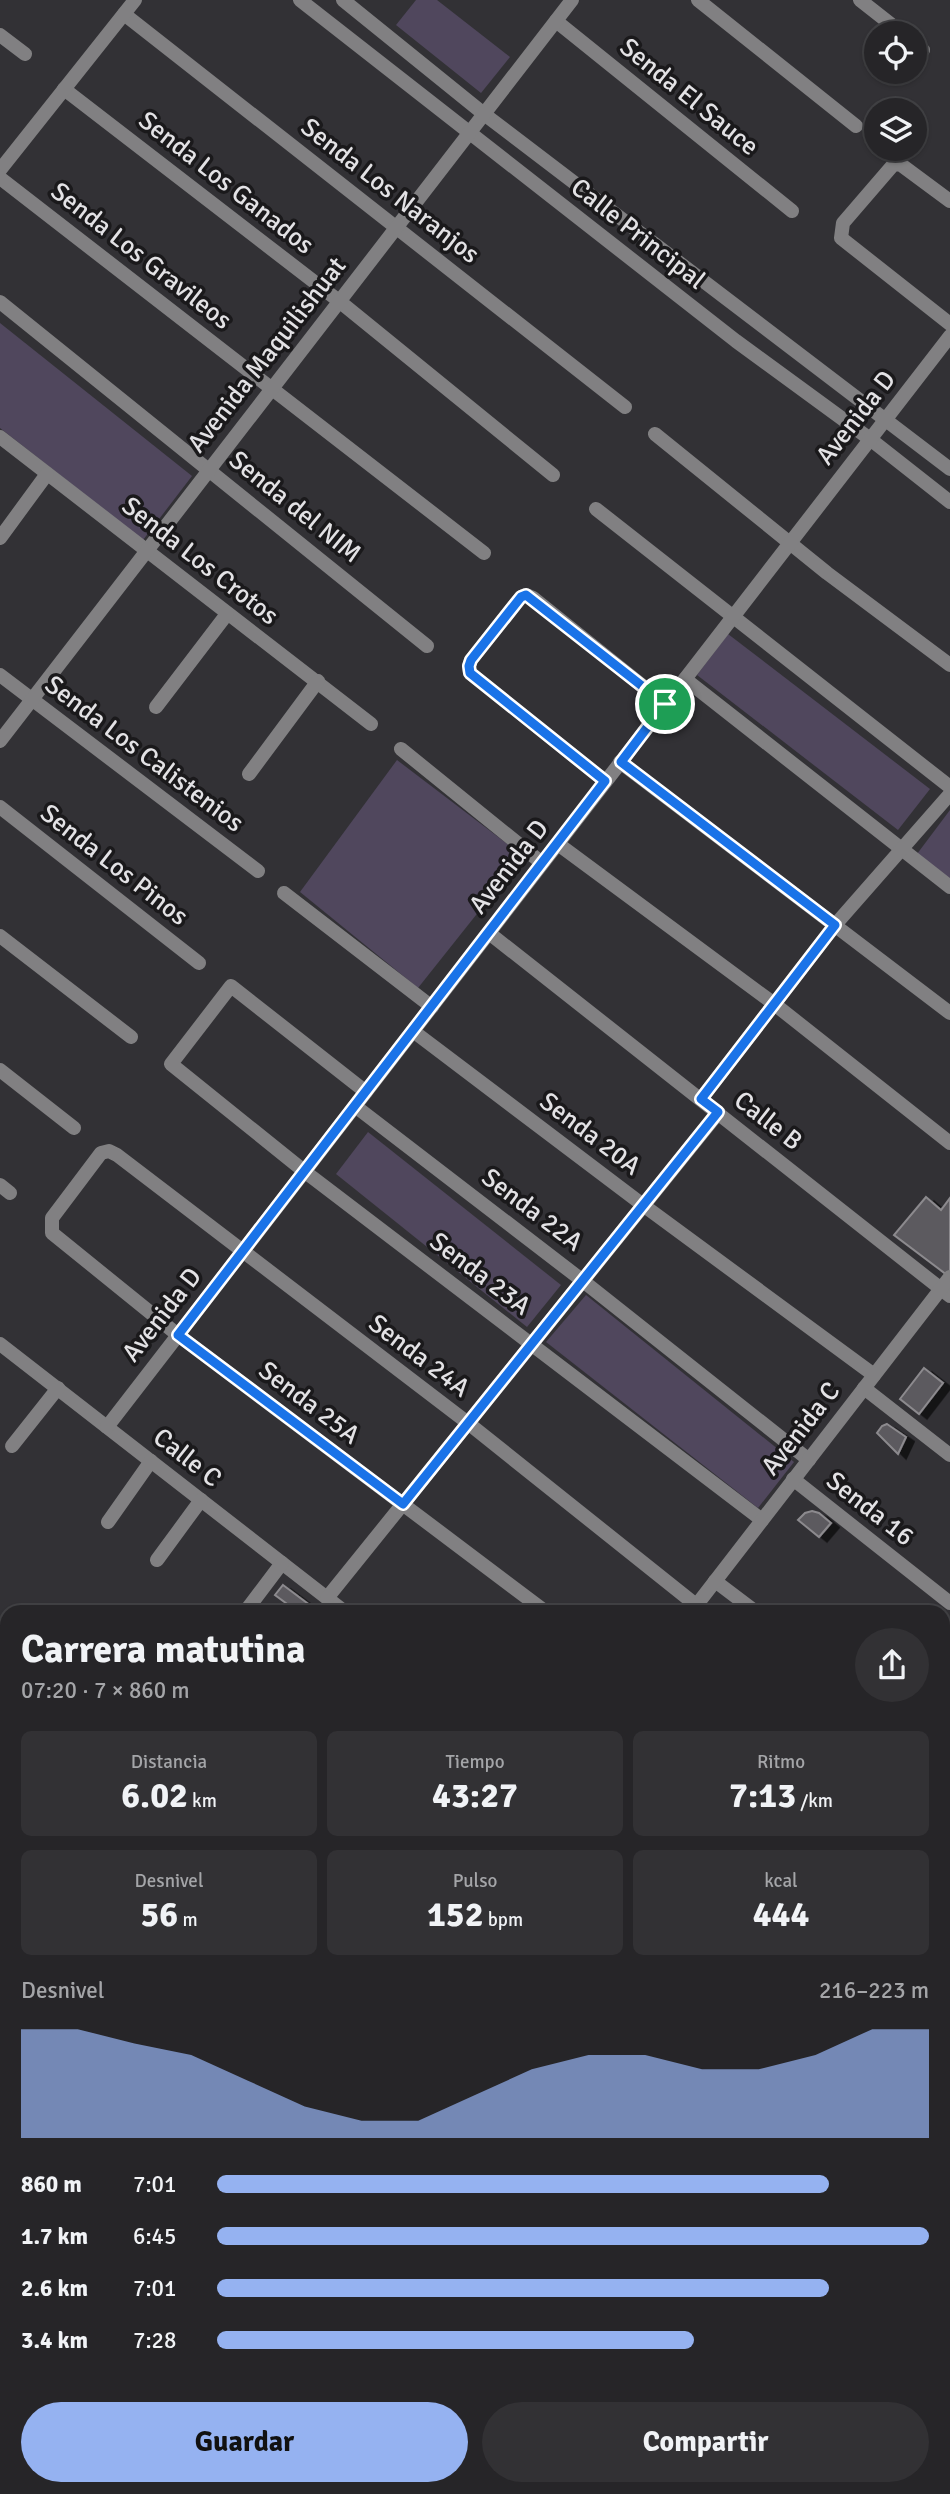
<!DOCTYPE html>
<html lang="es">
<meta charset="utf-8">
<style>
:root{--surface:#262528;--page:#323134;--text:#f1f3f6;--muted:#a4a5a8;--line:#424245;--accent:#95b2f1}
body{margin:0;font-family:Signika,sans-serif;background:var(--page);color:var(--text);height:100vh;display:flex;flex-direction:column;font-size:26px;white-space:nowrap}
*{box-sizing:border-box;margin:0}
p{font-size:23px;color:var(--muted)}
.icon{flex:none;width:38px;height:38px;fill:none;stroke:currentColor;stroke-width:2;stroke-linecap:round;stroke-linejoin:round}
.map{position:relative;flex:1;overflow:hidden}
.sheet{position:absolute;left:0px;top:1605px;width:950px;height:891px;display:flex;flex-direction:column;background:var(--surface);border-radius:21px 21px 0 0;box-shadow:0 2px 5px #0004,0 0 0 2px var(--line)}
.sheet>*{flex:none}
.buttons{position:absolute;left:864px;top:21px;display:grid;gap:14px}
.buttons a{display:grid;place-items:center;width:63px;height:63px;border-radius:50%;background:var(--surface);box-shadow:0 2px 5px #0004,0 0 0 2px var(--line);font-size:35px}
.pin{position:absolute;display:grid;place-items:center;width:60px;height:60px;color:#fff;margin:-30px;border:4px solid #fff;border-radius:50%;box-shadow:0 2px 7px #0007}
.round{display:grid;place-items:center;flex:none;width:74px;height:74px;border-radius:37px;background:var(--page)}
.overview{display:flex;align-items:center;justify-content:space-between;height:119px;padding:0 21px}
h1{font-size:38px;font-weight:700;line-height:52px}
.metrics{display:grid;grid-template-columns:repeat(3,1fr);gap:10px;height:119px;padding:7px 21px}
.metrics div{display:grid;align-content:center;border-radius:10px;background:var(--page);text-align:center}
.metrics b{font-size:35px;font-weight:700}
.metrics small{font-size:19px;font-weight:400}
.metrics p{font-size:19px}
.chart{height:196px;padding:14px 21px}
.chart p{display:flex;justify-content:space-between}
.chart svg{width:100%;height:126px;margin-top:7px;fill:var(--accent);opacity:.7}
.cta{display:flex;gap:14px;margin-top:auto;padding:14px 21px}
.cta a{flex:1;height:80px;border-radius:42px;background:var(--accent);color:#111;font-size:28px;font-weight:700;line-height:80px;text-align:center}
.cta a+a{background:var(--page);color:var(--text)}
ul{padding:0 21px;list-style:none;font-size:23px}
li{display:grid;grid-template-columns:112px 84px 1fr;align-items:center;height:52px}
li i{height:18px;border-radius:9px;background:var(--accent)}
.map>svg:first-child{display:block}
.green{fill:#50475d}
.building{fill:#5c5a5e;stroke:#8c8a8e;stroke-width:2;filter:url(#shadow)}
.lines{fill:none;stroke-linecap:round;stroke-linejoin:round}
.street{stroke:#818082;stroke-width:14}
.route-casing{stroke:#fff;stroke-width:14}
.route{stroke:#1a73e8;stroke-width:9}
.labels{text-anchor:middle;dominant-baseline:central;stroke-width:7;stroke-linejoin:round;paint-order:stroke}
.street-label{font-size:26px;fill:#e3e2e5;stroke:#1a191b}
</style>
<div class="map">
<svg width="950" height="2494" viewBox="0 0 950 2494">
<defs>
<filter id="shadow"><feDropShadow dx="8" dy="4.5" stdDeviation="0" flood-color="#0009"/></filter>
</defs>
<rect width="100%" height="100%" fill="#323135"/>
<!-- green -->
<g class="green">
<path d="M416,0H437L510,57L481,93L396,25Z"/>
<path d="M0,323L192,476L143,540L0,428Z"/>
<path d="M728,634L930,789L898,830L697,675Z"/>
<path d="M397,760L523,856L418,988L300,892Z"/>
<path d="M950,810V879L917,854Z"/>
<path d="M368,1132L561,1285L527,1327L336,1174Z"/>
<path d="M586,1295L794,1462L758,1508L546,1342Z"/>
</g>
<!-- building -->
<g class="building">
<path d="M926,1197L941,1210L950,1198V1271L947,1275L894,1235Z"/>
<path d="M924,1368L943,1383L919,1414L900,1399Z"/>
<path d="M887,1424L906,1437L898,1454L877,1433L882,1426Z"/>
<path d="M812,1511L819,1513L831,1523L819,1537L798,1520L805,1513Z"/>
<path d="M283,1585L319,1612H298L275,1595Z"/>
<path d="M943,2113L950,2118V2156L943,2151Z"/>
</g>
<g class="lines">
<!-- street -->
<g class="street">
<path d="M300,0L736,341L870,439L950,502"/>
<path d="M343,0L484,114L950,469"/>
<path d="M698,0L856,126"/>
<path d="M860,0L902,33"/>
<path d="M124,14L625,407"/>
<path d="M556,21L792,211"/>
<path d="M0,35L25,54"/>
<path d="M915,44L923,50"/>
<path d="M64,89L339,301L553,475"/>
<path d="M0,170L135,0"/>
<path d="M0,178L484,553"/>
<path d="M950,201L900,164L893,165L843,223L841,238L950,324"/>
<path d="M0,302L427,646"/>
<path d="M655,434L827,573L950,665"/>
<path d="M0,437L371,724"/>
<path d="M596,509L950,787"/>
<path d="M0,538L47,474"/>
<path d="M0,675L258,871"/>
<path d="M685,679L950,887"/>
<path d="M156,707L227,614"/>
<path d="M0,741L572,0"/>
<path d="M401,749L542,863"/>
<path d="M620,762L950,1013"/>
<path d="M249,774L318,681"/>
<path d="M605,781L470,673L469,666L471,660L521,597L526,595L533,598L665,704"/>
<path d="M0,807L199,963"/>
<path d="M558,844L773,1003L950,1143"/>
<path d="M284,893L432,1007"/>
<path d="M489,933L950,1296"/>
<path d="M0,936L131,1037"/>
<path d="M413,1031L643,1205L874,1375"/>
<path d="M0,1070L74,1128"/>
<path d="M366,1092L231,986L171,1064L304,1171L762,1520"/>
<path d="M701,1099L835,925L950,794"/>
<path d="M355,1106L583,1281L809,1460"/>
<path d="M0,1185L10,1193"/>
<path d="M0,1344L345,1612"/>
<path d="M864,1388L950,1455"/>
<path d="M107,1427L950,336"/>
<path d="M12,1446L58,1388"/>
<path d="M793,1479L950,1603"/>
<path d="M108,1522L151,1461"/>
<path d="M157,1560L201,1500"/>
<path d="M715,1581L756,1612"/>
<path d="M327,1598L718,1113"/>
<path d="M692,1611L950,1277"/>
<path d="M245,1612L282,1563"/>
<path d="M546,1612L178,1335L52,1233V1218L101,1153L109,1151L117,1155L468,1423L696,1605"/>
<path d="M943,1723L950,1714"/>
<path d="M943,1755L950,1761"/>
<path d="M943,1783L950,1775"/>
<path d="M943,1907L950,1912"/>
<path d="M943,2075L950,2080"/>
</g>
</g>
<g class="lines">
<defs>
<path id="route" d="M526,595L665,704L621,762L835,925L701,1099L718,1112L403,1504L178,1335L605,781L470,673L469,666L471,660L521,597Z"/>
</defs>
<!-- route casing -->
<use href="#route" class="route-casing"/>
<!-- route -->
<use href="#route" class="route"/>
</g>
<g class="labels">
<!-- street labels -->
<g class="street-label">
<text transform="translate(689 97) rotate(39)">Senda El Sauce</text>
<text transform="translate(226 183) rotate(38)">Senda Los Ganados</text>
<text transform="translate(390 191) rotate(38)">Senda Los Naranjos</text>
<text transform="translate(638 234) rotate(38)">Calle Principal</text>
<text transform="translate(141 256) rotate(38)">Senda Los Gravileos</text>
<text transform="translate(267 355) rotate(-52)">Avenida Maquilishuat</text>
<text transform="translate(856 418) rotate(-52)">Avenida D</text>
<text transform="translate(295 507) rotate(39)">Senda del NIM</text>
<text transform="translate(200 561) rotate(38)">Senda Los Crotos</text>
<text transform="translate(144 754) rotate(37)">Senda Los Calistenios</text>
<text transform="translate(114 865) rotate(38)">Senda Los Pinos</text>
<text transform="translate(509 867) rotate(-52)">Avenida D</text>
<text transform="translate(768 1121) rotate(38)">Calle B</text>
<text transform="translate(590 1134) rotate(37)">Senda 20A</text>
<text transform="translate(532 1210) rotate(37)">Senda 22A</text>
<text transform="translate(480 1274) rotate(37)">Senda 23A</text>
<text transform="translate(162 1315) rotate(-52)">Avenida D</text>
<text transform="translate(419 1356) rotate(37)">Senda 24A</text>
<text transform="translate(309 1403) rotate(37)">Senda 25A</text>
<text transform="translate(801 1429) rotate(-52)">Avenida C</text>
<text transform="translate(187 1458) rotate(38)">Calle C</text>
<text transform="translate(870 1509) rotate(38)">Senda 16</text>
</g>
</g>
</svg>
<div class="buttons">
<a><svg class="icon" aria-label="locate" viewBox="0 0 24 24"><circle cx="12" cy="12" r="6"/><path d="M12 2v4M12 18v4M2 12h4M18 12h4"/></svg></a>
<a><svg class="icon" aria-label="layers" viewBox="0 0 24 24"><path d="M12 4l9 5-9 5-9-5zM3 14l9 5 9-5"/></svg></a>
</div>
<div class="pin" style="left:665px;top:704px;background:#1e9e55"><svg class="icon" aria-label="arrive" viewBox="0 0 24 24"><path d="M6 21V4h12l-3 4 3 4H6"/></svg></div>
<section class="sheet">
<div class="overview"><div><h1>Carrera matutina</h1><p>07:20 · 7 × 860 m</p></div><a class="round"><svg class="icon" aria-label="share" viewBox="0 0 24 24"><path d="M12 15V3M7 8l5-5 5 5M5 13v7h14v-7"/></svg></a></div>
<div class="metrics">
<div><p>Distancia</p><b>6.02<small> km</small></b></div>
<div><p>Tiempo</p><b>43:27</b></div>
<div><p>Ritmo</p><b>7:13<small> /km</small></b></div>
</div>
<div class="metrics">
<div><p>Desnivel</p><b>56<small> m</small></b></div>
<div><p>Pulso</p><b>152<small> bpm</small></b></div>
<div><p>kcal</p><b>444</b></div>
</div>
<div class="chart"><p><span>Desnivel</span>216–223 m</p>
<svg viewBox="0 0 160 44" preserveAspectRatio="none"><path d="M0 44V6L10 6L20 11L30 15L40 24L50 33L60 38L70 38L80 29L90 20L100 15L110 15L120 20L130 20L140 15L150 6L160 6V44z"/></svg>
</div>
<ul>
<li><b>860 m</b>7:01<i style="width:86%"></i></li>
<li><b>1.7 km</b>6:45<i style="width:100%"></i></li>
<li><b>2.6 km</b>7:01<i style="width:86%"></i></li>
<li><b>3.4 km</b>7:28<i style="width:67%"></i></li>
</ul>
<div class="cta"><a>Guardar</a><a>Compartir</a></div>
</section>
</div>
